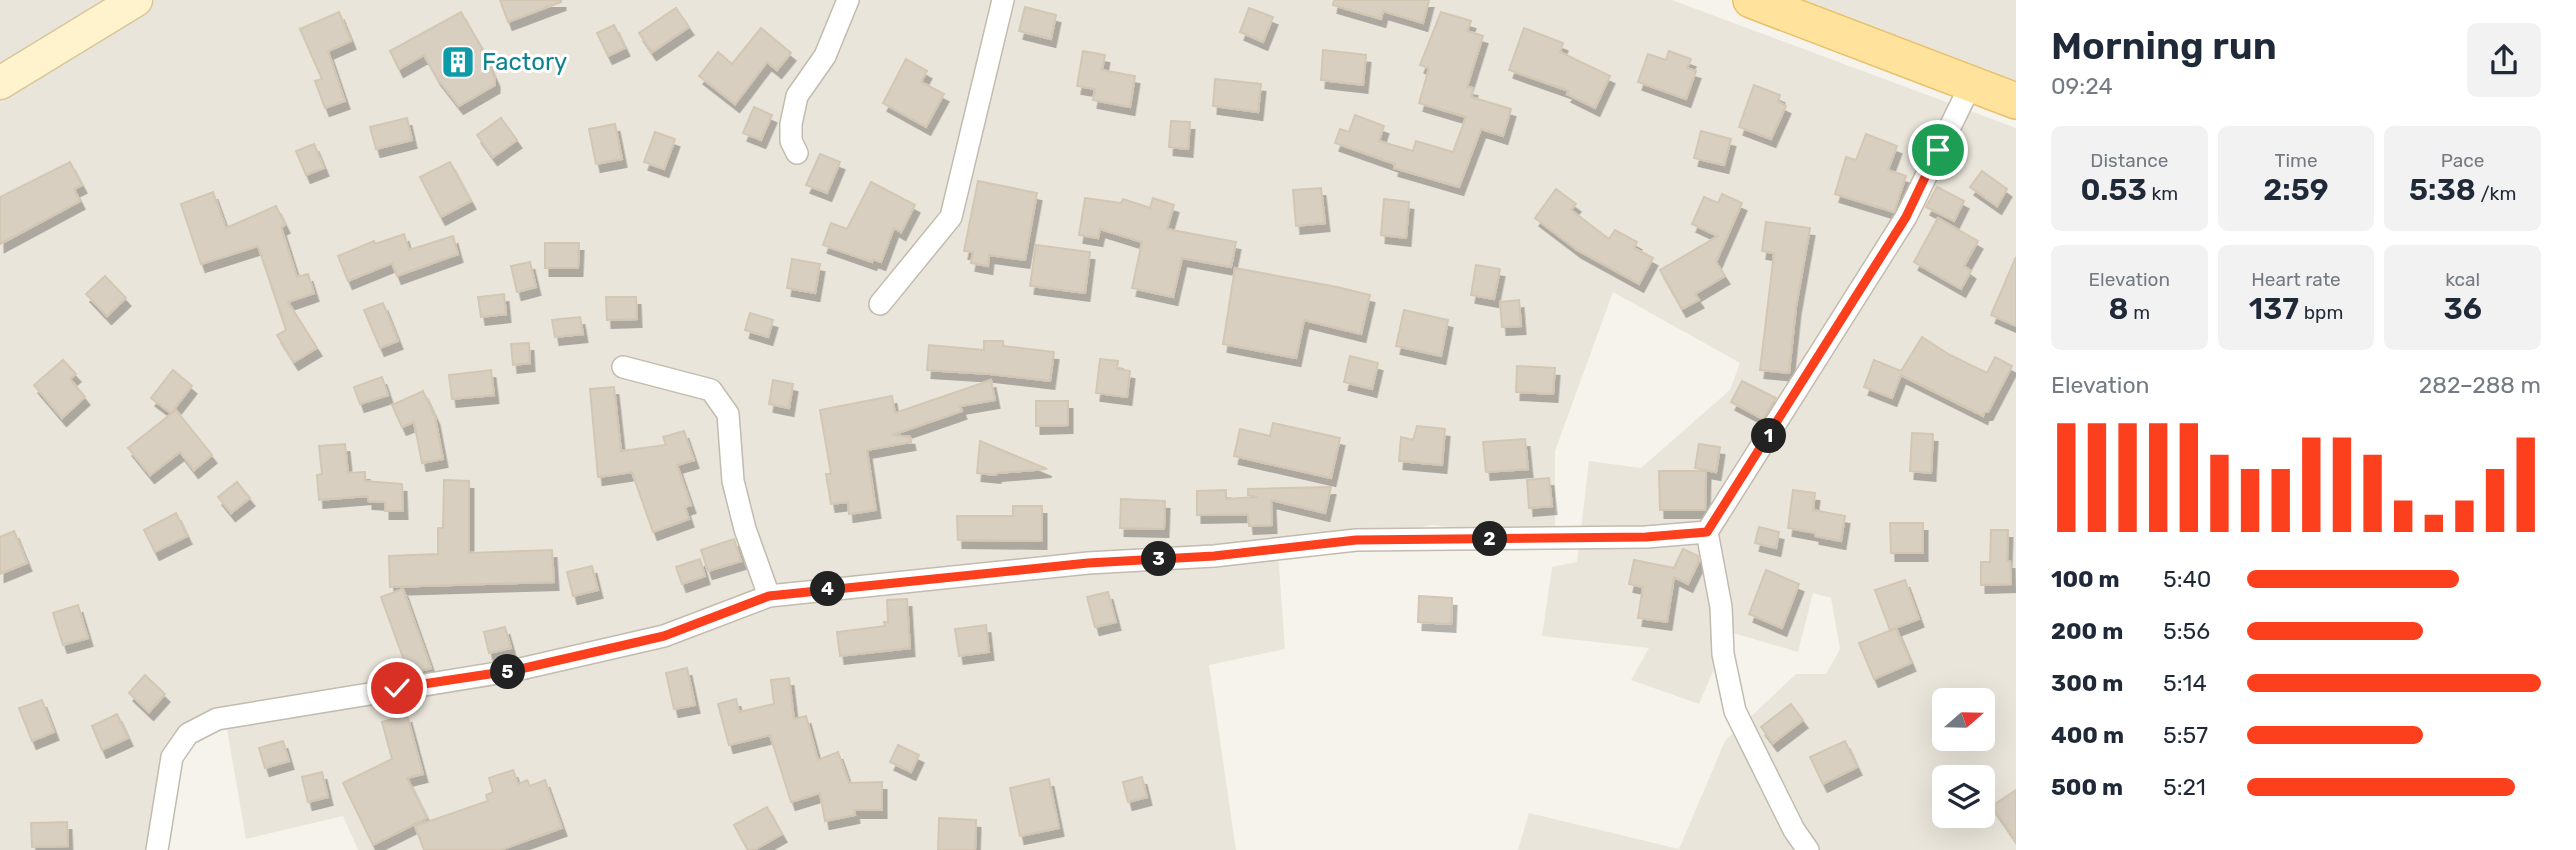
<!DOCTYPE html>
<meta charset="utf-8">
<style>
:root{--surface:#fff;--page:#f2f2f3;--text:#1f2937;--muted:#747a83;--accent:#fc3f1d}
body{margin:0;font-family:Rubik,sans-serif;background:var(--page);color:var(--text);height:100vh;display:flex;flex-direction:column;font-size:26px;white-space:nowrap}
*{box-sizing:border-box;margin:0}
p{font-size:23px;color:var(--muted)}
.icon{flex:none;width:38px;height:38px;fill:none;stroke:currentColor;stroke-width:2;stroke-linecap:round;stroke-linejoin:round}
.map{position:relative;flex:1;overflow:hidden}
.panel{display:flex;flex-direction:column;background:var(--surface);width:560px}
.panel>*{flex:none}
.needle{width:46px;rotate:70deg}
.tools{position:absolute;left:1932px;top:688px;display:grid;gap:14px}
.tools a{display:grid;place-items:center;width:63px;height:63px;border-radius:10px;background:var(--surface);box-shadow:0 7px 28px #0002;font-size:35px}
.pin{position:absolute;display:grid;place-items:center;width:60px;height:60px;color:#fff;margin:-30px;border:4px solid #fff;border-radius:50%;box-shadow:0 2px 7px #0007}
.km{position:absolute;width:35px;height:35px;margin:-18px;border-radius:50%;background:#222;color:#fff;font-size:19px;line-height:35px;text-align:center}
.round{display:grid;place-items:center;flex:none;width:74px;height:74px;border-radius:10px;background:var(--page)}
.head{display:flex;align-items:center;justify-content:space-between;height:119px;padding:0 35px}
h1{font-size:38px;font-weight:600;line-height:52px}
.metrics{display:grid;grid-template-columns:repeat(3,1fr);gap:10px;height:119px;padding:7px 35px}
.metrics div{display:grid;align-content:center;border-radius:10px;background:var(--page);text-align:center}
.metrics b{font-size:30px;font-weight:600}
.metrics small{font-size:19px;font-weight:400}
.metrics p{font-size:19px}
.chart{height:196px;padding:14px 35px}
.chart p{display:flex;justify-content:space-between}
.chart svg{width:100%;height:126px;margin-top:7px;stroke:var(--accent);stroke-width:6}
ul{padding:0 35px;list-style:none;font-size:23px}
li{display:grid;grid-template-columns:112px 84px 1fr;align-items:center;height:52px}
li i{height:18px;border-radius:9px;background:var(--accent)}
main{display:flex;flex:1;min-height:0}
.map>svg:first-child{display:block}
.residential{fill:#eae5da;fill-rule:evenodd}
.building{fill:#d8cfc1;stroke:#d3c7b4;stroke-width:2;filter:url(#shadow)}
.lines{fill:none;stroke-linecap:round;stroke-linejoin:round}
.street-casing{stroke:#c2bbae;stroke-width:24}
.secondary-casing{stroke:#d6c79b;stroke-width:35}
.primary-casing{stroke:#e6c16a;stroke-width:38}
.street{stroke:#fff;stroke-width:21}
.secondary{stroke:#fff3cd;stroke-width:32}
.primary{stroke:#ffe39c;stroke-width:35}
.route-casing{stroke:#fff;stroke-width:14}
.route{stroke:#fc3f1d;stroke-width:9}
.labels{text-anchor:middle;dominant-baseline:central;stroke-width:6;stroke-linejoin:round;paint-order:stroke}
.culture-label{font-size:24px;fill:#0d838f;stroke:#fff;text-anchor:start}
</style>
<main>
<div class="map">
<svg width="2016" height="850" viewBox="0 0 2016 850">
<defs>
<filter id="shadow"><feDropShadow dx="4.5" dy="8" stdDeviation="0" flood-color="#0004"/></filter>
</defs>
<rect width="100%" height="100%" fill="#f6f3ec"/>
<!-- residential -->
<g class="residential">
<path d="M0,0H1672L2016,128V850H1518L1529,813L1679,849L1725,741L1796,674H1826L1840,649L1831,598L1813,593L1798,652L1730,632L1699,704L1631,680L1649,648L1542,636L1552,567L1577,562L1589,461L1641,468L1730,390L1740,363L1613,292L1555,451V544L1433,525L1278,553L1285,649L1209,665L1236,850H358L343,816L246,839L227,729L189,735L154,850H0ZM1944,700H1983V738H1944ZM1944,777H1983V816H1944Z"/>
<path d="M1795,0H2016V84Z"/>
</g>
<!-- building -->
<g class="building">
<path d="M500,0H561V2L508,22Z"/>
<path d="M1334,0H1429L1423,23L1383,11L1381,19L1333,5Z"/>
<path d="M1025,7L1056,15L1051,39L1019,31Z"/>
<path d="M676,8L689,27L652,52L639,33Z"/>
<path d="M1249,8L1273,17L1263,42L1240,32Z"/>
<path d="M339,12L351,41L328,51L345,101L325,108L315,81L322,79L300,29Z"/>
<path d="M461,12L480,45L495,79V85L459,106L437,78L424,55L399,69L390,51Z"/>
<path d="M1441,12L1471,21L1467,31L1483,36L1467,87L1473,88L1471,97L1511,109L1503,136L1481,129L1459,187L1394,168L1395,164L1335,143L1340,129L1349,132L1355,115L1384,126L1379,141L1413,151L1416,141L1453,152L1466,117L1419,103L1429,68L1420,65Z"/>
<path d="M614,25L625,48L608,56L597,33Z"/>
<path d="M761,28L791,53L777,70L767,62L735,104L699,76L718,52L732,64Z"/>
<path d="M1524,28L1563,43L1560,52L1610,76L1595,108L1567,94L1569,91L1509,70Z"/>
<path d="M1323,50L1366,55L1363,85L1321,80Z"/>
<path d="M1083,51L1105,55L1102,70L1135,76L1130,107L1093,100L1095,89L1077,86Z"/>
<path d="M1669,51L1691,59L1687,68L1696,71L1686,99L1638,82L1648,54L1666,60Z"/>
<path d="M906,59L927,71L921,82L944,94L926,127L883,103Z"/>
<path d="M1215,79L1261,84L1258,112L1213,106Z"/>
<path d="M1754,85L1780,95L1778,102L1786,106L1771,139L1739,127Z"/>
<path d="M754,107L772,115L761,140L743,133Z"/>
<path d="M407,118L412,140L376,149L370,127Z"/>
<path d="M501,118L517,140L493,157L477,135Z"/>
<path d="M1171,121L1190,122L1188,149L1169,147Z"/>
<path d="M615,124L622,159L596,164L589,129Z"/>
<path d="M1701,131L1731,139L1724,165L1694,158Z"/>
<path d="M655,132L675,139L664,169L644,162Z"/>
<path d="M1866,134L1897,146L1888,170L1906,176L1894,212L1835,194L1846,157L1856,160Z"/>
<path d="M314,144L324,168L306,175L296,151Z"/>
<path d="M820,154L840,162L827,193L806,185Z"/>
<path d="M70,162L82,185L74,189L80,201L0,244V197Z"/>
<path d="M450,162L471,201L441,217L420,177Z"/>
<path d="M1982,171L2007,189L1997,206L1970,187Z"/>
<path d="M978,181L1037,193L1025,260L989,255L988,266L971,263L973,252L964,251Z"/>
<path d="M871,182L915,205L901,232L894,228L881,262L873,259L872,262L823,245L831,223L847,229Z"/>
<path d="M1937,187L1964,201L1954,221L1926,207Z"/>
<path d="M1321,188L1325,223L1296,226L1293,190Z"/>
<path d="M1556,189L1576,204L1571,210L1609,239L1615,230L1637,242L1634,248L1653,258L1639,284L1577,250L1535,218Z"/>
<path d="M213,192L226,228L276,206L285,225L281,227L297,277L308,274L314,293L288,302L317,348L294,362L277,335L286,330L258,246L201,264L181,204Z"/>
<path d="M1722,194L1742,203L1716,262L1725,276L1695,294L1699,300L1682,309L1660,270L1718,236L1692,224L1704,197L1718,203Z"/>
<path d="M1085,198L1121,203L1123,199L1150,208L1153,198L1174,205L1167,229L1236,242L1231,267L1182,258L1173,297L1132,288L1142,242L1100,229L1098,238L1079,235Z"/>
<path d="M1384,199L1409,202L1406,238L1381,235Z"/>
<path d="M1938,218L1978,241L1964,266L1971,271L1961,289L1914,262Z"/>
<path d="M1766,222L1810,228L1796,307L1789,373L1760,370L1774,253L1762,251Z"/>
<path d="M404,234L409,250L453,236L458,254L397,276L392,263L348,281L338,256L374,241L375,244Z"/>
<path d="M545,243H579L578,268H545Z"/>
<path d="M1036,245L1090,252L1085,293L1030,286Z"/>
<path d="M2016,257V326L1991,315Z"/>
<path d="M792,259L820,264L815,293L787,288Z"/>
<path d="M530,262L536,287L517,292L511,266Z"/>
<path d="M1476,265L1500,269L1494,299L1471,295Z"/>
<path d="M1235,268L1337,287L1370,295L1361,334L1304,320L1296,358L1223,344Z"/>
<path d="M105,276L126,298L107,316L86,294Z"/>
<path d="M504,294L506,314L481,317L478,297Z"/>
<path d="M606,297H636L637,319L607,320Z"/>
<path d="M1519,300L1521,326L1502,327L1500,302Z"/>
<path d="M383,303L398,341L380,348L364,310Z"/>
<path d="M1404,310L1448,320L1441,356L1396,346Z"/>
<path d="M750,313L773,320L768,337L745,330Z"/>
<path d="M580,317L583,334L555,337L552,320Z"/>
<path d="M1922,337L1950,355L1987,373L1995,357L2012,366L1988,412H1984L1983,416L1901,375L1892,398L1864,387L1874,360L1901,371Z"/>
<path d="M984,341H1003V346L1054,352L1050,381L990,374L927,370L929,345L984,350Z"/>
<path d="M529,343L530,363L513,365L511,344Z"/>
<path d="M1350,356L1378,363L1372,389L1344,382Z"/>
<path d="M1100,359L1118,361L1117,369L1130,371L1127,397L1096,393Z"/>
<path d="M63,360L76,374L70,379L85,397L62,418L34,385Z"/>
<path d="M1517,366L1555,368L1553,394L1516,392Z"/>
<path d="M173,370L192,386L171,413L151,398Z"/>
<path d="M491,370L494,395L452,399L449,375Z"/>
<path d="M382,377L388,395L360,404L354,387Z"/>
<path d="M773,380L793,384L789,408L769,404Z"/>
<path d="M991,380L995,400L960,406L962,411L892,435L910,437L911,442L867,450L876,510L849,514L848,502L831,504L826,474H831L820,410L892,396L895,413Z"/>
<path d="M1742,381L1776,398L1763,419L1731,402Z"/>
<path d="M614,387L621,451L666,445L663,437L684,431L694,460L677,465L691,505L685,507L689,519L653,532L632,472L598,477L590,389Z"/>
<path d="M423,391L435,417L443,459L422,463L414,422L402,427L392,405Z"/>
<path d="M1036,401H1068V425L1036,426Z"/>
<path d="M176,410L212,455L194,470L180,452L150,475L128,448Z"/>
<path d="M1273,423L1340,438L1331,478L1234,456L1240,429L1270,436Z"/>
<path d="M1417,426L1445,429L1442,465L1399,461L1401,437L1413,440Z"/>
<path d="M1912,433L1933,434L1931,473L1910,471Z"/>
<path d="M1525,439L1528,469L1486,472L1483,442Z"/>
<path d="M980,441L1047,469L997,473L996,475L977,473Z"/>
<path d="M345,444L348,473L365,472V481L402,484L403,511H385V502L368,501V496L319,500L317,475L322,474L319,446Z"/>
<path d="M1699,444L1720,447L1716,472L1695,468Z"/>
<path d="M1659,471H1706L1705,510H1660Z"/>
<path d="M1549,478L1552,506L1529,508L1527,480Z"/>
<path d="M444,480L469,481V553L552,550L554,582L390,587L389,556L438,554V528H443Z"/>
<path d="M237,482L250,498L231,513L218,497Z"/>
<path d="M1331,487L1325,513L1271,500L1272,525L1249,526L1248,514L1197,515V491L1226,490V499L1257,497L1248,495V489Z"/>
<path d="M1793,490L1815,493L1813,510L1845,516L1841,541L1815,536V533L1788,528Z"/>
<path d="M1121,499L1165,501L1164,529L1120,528Z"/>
<path d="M1013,506H1042V541L958,540L957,516H1013Z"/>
<path d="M176,513L187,536L155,552L144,530Z"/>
<path d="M1890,523H1923V553H1891Z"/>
<path d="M1759,527L1779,532L1776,548L1755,543Z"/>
<path d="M1991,530H2008L2007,561H2010L2011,584L1981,585V562H1990Z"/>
<path d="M14,531L27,563L0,574V537Z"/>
<path d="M734,539L741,561L708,571L701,550Z"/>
<path d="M1683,549L1698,556L1699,561L1688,584L1674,577L1667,622L1638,618L1643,587L1629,584L1634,560L1674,568Z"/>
<path d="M700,559L705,576L682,584L676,567Z"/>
<path d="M592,566L598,590L573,596L567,572Z"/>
<path d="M1766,570L1799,584L1782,628L1749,614Z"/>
<path d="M1905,580L1919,619L1890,630L1875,590Z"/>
<path d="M403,589L431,668L409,674L381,597Z"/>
<path d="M1108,592L1116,622L1095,627L1087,597Z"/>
<path d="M1419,596L1452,598L1451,624L1418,622Z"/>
<path d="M907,599L910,648L840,656L837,632L885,626L884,622H888L887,600Z"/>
<path d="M78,605L88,638L63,645L53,613Z"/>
<path d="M986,625L989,652L959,656L955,629Z"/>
<path d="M505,627L511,648L489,653L484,632Z"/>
<path d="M1896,628L1911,663L1874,679L1859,643Z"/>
<path d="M687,668L695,705L674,709L666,673Z"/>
<path d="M145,675L165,694L149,712L129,693Z"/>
<path d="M789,678L794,719L806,716L818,760L838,752L849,783L882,782V810H854L855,815L825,821L820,793L791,802L770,735L729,745L718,704L736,699L739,712L774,704L771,680Z"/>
<path d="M42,700L54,732L32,741L19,708Z"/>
<path d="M1791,704L1803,720L1773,743L1761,727Z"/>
<path d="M117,714L128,738L102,750L92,726Z"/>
<path d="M407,715L423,774L407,778L427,818L373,845L343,783L392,759L382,722Z"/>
<path d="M283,741L289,761L265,768L259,748Z"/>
<path d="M1845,741L1857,767L1823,784L1810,757Z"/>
<path d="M898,745L919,755L911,772L890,762Z"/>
<path d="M513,770L518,784L527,780L530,786L545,780L562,828L500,850H424L415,826L488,801L486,795L493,792L489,778Z"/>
<path d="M322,772L328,797L308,802L302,777Z"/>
<path d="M1142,777L1147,797L1128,802L1123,782Z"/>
<path d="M1049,779L1059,828L1020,836L1010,788Z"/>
<path d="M2016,790V841L1992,806Z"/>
<path d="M767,807L782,834L754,850H748L734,825Z"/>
<path d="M939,818L976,820L975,850H938Z"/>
<path d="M67,822L68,846L32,847L31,823Z"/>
</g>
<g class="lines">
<defs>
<g id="street">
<path d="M797,153L791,141V124L797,96L825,56L848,0"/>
<path d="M880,304L951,217L1003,0"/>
<path d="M623,367L711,390L728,414L733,481L745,529L769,596"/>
<path d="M1707,532L1721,607L1723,654L1735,711L1794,830L1808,850"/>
<path d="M157,850L172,757L188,734L217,719L516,670L664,636L769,596L1088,563L1214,556L1356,540L1646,537L1707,532L1906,217L1971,84"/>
</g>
<path id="secondary" d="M0,83L136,0"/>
<path id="primary" d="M1751,0L2016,101"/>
</defs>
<!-- street casing -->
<use href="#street" class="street-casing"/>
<!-- secondary casing -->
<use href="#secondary" class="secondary-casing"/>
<!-- primary casing -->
<use href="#primary" class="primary-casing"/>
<!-- street -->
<use href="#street" class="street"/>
<!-- secondary -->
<use href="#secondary" class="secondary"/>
<!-- primary -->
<use href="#primary" class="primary"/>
</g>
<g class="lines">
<defs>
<path id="route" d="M397,688L516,670L664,636L769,596L1088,563L1214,556L1356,540L1646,537L1707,532L1906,217L1938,150"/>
</defs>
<!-- route casing -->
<use href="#route" class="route-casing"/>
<!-- route -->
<use href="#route" class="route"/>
</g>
<!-- icons -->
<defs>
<symbol id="building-square" viewBox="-11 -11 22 22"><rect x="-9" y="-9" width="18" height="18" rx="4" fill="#0f9aa8" stroke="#fff"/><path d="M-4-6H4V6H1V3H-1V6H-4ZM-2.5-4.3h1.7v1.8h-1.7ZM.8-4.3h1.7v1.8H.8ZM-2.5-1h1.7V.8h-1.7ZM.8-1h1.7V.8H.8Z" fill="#fff"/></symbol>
</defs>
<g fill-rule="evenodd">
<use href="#building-square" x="439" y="43" width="38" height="38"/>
</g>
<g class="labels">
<!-- culture labels -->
<g class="culture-label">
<text x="482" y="62">Factory</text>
</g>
</g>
</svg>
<div class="tools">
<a><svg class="needle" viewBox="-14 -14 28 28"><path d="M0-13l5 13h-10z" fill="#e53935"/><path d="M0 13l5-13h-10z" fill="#747a83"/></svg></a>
<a><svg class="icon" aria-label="layers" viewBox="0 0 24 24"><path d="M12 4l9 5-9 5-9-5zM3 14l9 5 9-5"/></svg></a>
</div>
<div class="pin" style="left:1938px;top:150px;background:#1e9e55"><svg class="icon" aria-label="arrive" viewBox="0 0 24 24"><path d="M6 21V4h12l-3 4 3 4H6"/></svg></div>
<div class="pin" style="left:397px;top:688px;background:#d93025"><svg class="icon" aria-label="check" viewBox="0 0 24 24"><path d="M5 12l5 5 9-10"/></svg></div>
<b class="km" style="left:1769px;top:436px">1</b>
<b class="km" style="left:1490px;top:539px">2</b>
<b class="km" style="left:1159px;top:559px">3</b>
<b class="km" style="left:828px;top:589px">4</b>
<b class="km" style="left:508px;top:672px">5</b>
</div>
<section class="panel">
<div class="head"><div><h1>Morning run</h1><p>09:24</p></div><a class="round"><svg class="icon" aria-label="share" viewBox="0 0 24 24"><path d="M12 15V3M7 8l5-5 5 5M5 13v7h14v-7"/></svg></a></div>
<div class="metrics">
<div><p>Distance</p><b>0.53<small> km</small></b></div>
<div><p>Time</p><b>2:59</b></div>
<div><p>Pace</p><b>5:38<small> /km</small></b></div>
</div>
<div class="metrics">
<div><p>Elevation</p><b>8<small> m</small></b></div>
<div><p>Heart rate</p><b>137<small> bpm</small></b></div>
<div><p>kcal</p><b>36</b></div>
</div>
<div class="chart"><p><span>Elevation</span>282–288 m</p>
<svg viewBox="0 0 160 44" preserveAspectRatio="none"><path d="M5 44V6M15 44V6M25 44V6M35 44V6M45 44V6M55 44V17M65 44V22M75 44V22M85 44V11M95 44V11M105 44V17M115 44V33M125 44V38M135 44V33M145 44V22M155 44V11"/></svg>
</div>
<ul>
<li><b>100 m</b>5:40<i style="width:72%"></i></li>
<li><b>200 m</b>5:56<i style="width:60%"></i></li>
<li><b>300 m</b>5:14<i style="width:100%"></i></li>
<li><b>400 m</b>5:57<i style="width:60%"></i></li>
<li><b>500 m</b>5:21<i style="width:91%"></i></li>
</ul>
</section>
</main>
